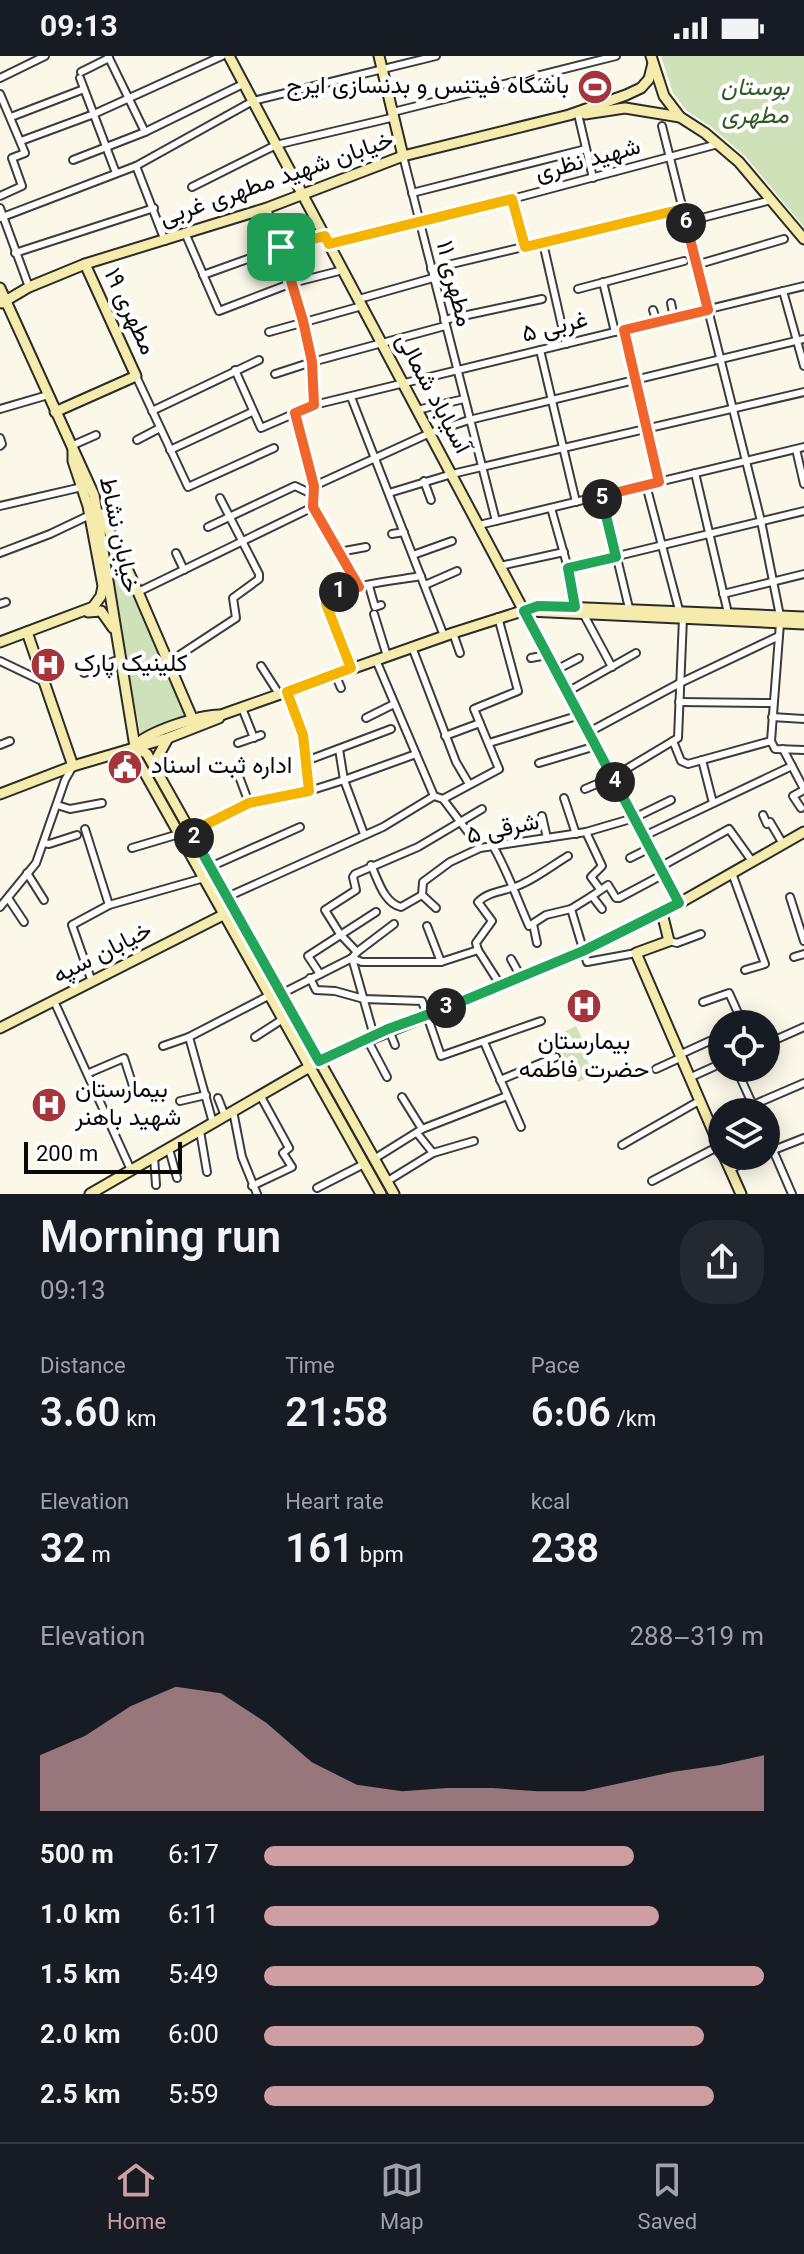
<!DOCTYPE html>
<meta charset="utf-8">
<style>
:root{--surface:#171b24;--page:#242831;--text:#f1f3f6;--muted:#9ea1a6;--line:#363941;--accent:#cf9ea2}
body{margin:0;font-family:Georgia,Vazirmatn,serif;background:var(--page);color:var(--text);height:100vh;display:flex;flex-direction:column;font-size:30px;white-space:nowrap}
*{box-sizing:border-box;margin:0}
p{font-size:26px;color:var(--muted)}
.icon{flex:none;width:44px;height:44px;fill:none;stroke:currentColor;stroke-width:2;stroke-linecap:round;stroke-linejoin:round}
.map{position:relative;height:1138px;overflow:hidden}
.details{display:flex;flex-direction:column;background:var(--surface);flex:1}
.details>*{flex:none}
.buttons{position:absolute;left:708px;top:954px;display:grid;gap:16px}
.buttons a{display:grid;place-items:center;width:72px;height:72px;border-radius:50%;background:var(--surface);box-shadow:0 4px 20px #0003;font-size:40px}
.scale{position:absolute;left:24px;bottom:20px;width:158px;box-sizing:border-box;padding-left:8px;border:4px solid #090909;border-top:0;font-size:22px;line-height:28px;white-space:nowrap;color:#090909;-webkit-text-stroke:6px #fff;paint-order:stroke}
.pin{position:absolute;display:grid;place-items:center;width:68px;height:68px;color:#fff;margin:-34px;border-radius:16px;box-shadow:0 4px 12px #0006}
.km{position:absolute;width:40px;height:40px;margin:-20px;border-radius:50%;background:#222;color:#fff;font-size:22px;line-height:40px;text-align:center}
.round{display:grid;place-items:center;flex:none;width:84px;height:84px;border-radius:32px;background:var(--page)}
.head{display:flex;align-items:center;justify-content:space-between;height:136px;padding:0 40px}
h1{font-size:44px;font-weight:600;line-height:60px}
.metrics{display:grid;grid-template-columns:repeat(3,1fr);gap:12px;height:136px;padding:8px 40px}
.metrics div{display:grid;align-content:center}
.metrics b{font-size:40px;font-weight:600}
.metrics small{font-size:22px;font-weight:400}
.metrics p{font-size:22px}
.chart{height:224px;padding:16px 40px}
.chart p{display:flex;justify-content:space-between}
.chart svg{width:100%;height:144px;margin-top:8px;fill:var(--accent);opacity:.7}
ul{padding:0 40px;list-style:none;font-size:26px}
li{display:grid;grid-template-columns:128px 96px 1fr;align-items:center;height:60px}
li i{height:20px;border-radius:10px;background:var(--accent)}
.status{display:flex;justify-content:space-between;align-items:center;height:56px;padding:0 40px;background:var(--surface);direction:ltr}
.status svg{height:22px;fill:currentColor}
.tab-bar{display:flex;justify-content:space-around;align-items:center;height:112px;border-top:2px solid var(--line);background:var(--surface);font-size:22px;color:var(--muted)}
.tab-bar a{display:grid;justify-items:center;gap:4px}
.tab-bar .on{color:var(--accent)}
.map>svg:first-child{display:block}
.green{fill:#cee1b8}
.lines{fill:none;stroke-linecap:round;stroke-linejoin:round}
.street-casing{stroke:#3c3c3c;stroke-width:10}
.secondary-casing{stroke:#2b2b2b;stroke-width:13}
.street{stroke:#fff;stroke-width:6}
.secondary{stroke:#f4ebac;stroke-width:9}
.split-1-casing{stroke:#fff;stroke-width:16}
.split-2-casing{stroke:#fff;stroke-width:16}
.split-3-casing{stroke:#fff;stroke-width:16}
.split-4-casing{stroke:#fff;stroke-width:16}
.split-5-casing{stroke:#fff;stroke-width:16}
.split-6-casing{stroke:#fff;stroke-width:16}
.split-7-casing{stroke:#fff;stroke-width:16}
.split-1{stroke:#f0652b;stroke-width:10}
.split-2{stroke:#f5b400;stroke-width:10}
.split-3{stroke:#22a559;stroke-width:10}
.split-4{stroke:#22a559;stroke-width:10}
.split-5{stroke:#22a559;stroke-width:10}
.split-6{stroke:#f0652b;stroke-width:10}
.split-7{stroke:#f5b400;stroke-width:10}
.labels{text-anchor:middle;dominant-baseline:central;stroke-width:8;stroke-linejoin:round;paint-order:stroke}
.poi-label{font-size:24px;fill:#090909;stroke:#fff;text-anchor:start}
.park-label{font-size:24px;font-style:italic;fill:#2f5723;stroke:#fff}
.street-label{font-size:24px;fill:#090909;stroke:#fff}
</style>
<div class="status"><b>09:13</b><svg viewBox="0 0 49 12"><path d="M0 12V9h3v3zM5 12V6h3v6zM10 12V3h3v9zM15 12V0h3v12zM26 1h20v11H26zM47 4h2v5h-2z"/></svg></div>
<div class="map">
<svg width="804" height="1138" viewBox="0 0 804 1138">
<rect width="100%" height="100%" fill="#fcf8e9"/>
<!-- green -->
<g class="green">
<path d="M661,0H804V171L745,100L710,70L687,55L673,37Z"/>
<path d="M101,466L189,664L141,681Z"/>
<path d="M576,970L589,997L585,1000L594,1019L578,1026L554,981Z"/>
</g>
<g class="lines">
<defs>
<g id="street">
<path d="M108,0L145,76"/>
<path d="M81,16L109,2"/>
<path d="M0,22L45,0"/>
<path d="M80,22L116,117"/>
<path d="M0,38L25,97L12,102L22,130L0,140"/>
<path d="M393,56L616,0"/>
<path d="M578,58L593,122"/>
<path d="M11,61L84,33"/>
<path d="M662,70L761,465L780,560"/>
<path d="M21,85L94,58L222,0"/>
<path d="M403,100L496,465"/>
<path d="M73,104L145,76L243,28"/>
<path d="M136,110L165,185"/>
<path d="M192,131L276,89L395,61"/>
<path d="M412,137L586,93"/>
<path d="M512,143L525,191"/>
<path d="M0,152L29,231"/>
<path d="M267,152L303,265L312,306L314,349"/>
<path d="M0,162L136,110L253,45L436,0"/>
<path d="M686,166L771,144"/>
<path d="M186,179L219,255L292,227L343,214"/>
<path d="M543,187L566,288"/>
<path d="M329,188L512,143L718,88"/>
<path d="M15,197L154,152"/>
<path d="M696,209L784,183"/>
<path d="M431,213L682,153"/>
<path d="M203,219L281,191L325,180"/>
<path d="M603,226L615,276"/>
<path d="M578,233L684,205"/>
<path d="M783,235L804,310"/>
<path d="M359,243L433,222"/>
<path d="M671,247L674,262"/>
<path d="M653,254L657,266"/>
<path d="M444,264L542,243"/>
<path d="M624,274L659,426"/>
<path d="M269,276L362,250"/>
<path d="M540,294L576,446"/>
<path d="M235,314L261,372L314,349L804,230"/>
<path d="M275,318L312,306L445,270"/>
<path d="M136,320L188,431L274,392"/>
<path d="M351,341L444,580"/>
<path d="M0,353L48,339"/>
<path d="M417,354L464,343"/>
<path d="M152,355L259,304"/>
<path d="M295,357L314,430L313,451L359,531"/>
<path d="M0,382L2,388L0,390"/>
<path d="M137,384L160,372"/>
<path d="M71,390L96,379"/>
<path d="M796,393L804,428"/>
<path d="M170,394L252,356"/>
<path d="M695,417L728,557"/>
<path d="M424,425L431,444"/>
<path d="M646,429L679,554"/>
<path d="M314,430L430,377L469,364L804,283"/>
<path d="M389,437L452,418L804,336"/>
<path d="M602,440L629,552"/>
<path d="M0,450L82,431"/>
<path d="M551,452L568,512L575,551"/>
<path d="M479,469L804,391"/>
<path d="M208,471L295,430L314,439"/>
<path d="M392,478L404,476"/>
<path d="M339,496L366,491"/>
<path d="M0,497L50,478L90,459"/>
<path d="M176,497L184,514"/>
<path d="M413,499L452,485"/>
<path d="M500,510L564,496"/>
<path d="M568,512L804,455"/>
<path d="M425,529L457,515"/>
<path d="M369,530L375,551L381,549"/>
<path d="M138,536L313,451"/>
<path d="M723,538L804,518"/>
<path d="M0,548L6,546"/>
<path d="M374,558L387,600"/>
<path d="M584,559L612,611"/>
<path d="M780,567L771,685L775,693L804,694"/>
<path d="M453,577L460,597"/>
<path d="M412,591L456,706L469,728"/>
<path d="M531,602L547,599"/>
<path d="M376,604L434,740L443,743L480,792"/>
<path d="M0,605L44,626"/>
<path d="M169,606L236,562L233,542L259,523V518L220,442"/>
<path d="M261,610L279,638"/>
<path d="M351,612L326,542C340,530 400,524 421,520"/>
<path d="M556,614L579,602"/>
<path d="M84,617L120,603"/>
<path d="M335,618L341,632"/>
<path d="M287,636L303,679L309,735"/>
<path d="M567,636L636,597"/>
<path d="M679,646L773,647"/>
<path d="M242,652L254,682"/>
<path d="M772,661L804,663"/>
<path d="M366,662L394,648"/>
<path d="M589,676L680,627L779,580"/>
<path d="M445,680L480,667"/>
<path d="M673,685L678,682L683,562"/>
<path d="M238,687L261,679"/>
<path d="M489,687L580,659"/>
<path d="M0,689L10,685"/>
<path d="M339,693L344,724L416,698"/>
<path d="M783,693L804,733"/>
<path d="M702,704L713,747"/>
<path d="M306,705L391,673"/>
<path d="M539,707L596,690"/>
<path d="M240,723L249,747"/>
<path d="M585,733L613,721L673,685L681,705L688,708L771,685"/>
<path d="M564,742L576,778"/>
<path d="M443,743L499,713L474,653L518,635L498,561"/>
<path d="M57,749L70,753L102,747"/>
<path d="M801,752L793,740L804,734"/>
<path d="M482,753L418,791L355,818L353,821L356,834L325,854L340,878L357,896L352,902L362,906H441L478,894L501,930"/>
<path d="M763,759L767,768L770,766L783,788"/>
<path d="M542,760L547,782"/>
<path d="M507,770L512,787"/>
<path d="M85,773L109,849L204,822"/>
<path d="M191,776L249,747L309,735L344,724L364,778"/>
<path d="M586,776L602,810L591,821L600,833"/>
<path d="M644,780L792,710"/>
<path d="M44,787L49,788L77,779"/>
<path d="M493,790C508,816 517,843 529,870L546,859L571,853"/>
<path d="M132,792L179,778"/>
<path d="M630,802L650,792"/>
<path d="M371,809C378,824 384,847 401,851L422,839L423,826L450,806L480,792L586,776L634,762L671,744"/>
<path d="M210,811L300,771"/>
<path d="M660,811L729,773L752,805"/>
<path d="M27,817L44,844"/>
<path d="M732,817L765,908L745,914"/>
<path d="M422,839L436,852"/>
<path d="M592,840L608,829L616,842H619L664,818"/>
<path d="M227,841L383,771L434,740"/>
<path d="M790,841L804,885"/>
<path d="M8,842L24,866"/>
<path d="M0,851L36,807L65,724L73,710"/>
<path d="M602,853L592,840L571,853L587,906L636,897"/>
<path d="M533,868L537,887"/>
<path d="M427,870L441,906"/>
<path d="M669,885L677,887L701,878"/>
<path d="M478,894L476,887L492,865L478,846C490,834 510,835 524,827C539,820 553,809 568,800"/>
<path d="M357,896L394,868"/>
<path d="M794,901L804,898"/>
<path d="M511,903L521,921"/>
<path d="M320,918L308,900L376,856"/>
<path d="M310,922L316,934L335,935L364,943L422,945L441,1000L541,965"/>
<path d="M92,926L72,869L109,849"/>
<path d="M281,938L352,902L374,980"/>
<path d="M54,945L131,1114"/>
<path d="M703,946L729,937L743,968"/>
<path d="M389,974L395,989"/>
<path d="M189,981L213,1067"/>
<path d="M255,981L283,963"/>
<path d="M367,983L387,1021"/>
<path d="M484,986L521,1071"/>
<path d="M766,988L804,971"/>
<path d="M163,990L189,981L270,939"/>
<path d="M679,999L714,983"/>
<path d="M736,1012L756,1056"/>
<path d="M656,1013L680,1002"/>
<path d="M89,1017L124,1002L133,1030"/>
<path d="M689,1022L722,1007"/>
<path d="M500,1024L556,1001"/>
<path d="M402,1041L422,1073"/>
<path d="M218,1042L225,1060"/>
<path d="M180,1045L206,1039"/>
<path d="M753,1049L804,1027"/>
<path d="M233,1055L242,1101L257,1138"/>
<path d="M733,1056L752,1047"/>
<path d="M709,1068L722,1061"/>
<path d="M200,1075L207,1116"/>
<path d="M417,1077L433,1097"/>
<path d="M766,1078L792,1138"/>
<path d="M622,1089L699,1045"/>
<path d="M169,1093L177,1122"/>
<path d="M766,1097L804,1082"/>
<path d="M154,1101L156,1129"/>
<path d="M374,1103L422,1073L507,1040"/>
<path d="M730,1113L760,1100"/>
<path d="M652,1125L719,1090"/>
<path d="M386,1126L433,1097L474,1085"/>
<path d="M252,1130L292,1111L283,1097L289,1092L260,1039"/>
<path d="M317,1132L364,1108"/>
</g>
<g id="secondary">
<path d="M229,0L679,847"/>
<path d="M379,0L403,100"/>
<path d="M651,0L664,40L680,61L705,77L739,106L804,183"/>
<path d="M585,58L625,52L680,61"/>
<path d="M0,232L94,439L137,703L381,1138"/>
<path d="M2,247L29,231L85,208L267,152L403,100L569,59L626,39L641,32L649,23L653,7"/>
<path d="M55,356L136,320L85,208"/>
<path d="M101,458L138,536L193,664"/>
<path d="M528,555L804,568"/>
<path d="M88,556L101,555L113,572"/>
<path d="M27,576L73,710"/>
<path d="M0,586L93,551L101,540L103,530L88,450L73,405V394"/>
<path d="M135,690C147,676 202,658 221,659L453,577L538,550L804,561"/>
<path d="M135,690L147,698L394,1138"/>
<path d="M158,715L157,702L168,682"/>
<path d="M0,738L73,710L168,682L219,662"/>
<path d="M662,857L669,885L636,897L722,1096"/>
<path d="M0,972L229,856"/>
<path d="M724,1100L741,1138"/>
<path d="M90,1138L325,1002L583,895L662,857L804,776"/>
</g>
</defs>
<!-- street casing -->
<use href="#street" class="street-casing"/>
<!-- secondary casing -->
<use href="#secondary" class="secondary-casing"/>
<!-- street -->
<use href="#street" class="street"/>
<!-- secondary -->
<use href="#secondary" class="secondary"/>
</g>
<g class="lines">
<defs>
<path id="split-1" d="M281,191L303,265L312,306L314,349L295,357L314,430L313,451L359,531L339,536"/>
<path id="split-2" d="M194,782L191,776L249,747L309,735L303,679L287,636L351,612L326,548V542L339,536"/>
<path id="split-3" d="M194,782L319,1005L388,973L446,952"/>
<path id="split-4" d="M446,952L583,895L679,847L615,726"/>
<path id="split-5" d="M602,443L616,501L568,512L575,551L538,550L524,555L615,726"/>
<path id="split-6" d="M602,443V440L659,426L624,274L708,254L686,167"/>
<path id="split-7" d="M281,191L325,180L329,188L512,143L525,191L682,153L686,167"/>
</defs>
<!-- split-1 casing -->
<use href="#split-1" class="split-1-casing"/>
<!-- split-2 casing -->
<use href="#split-2" class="split-2-casing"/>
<!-- split-3 casing -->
<use href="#split-3" class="split-3-casing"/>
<!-- split-4 casing -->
<use href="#split-4" class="split-4-casing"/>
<!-- split-5 casing -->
<use href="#split-5" class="split-5-casing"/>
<!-- split-6 casing -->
<use href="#split-6" class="split-6-casing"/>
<!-- split-7 casing -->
<use href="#split-7" class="split-7-casing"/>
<!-- split-1 -->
<use href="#split-1" class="split-1"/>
<!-- split-2 -->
<use href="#split-2" class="split-2"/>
<!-- split-3 -->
<use href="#split-3" class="split-3"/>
<!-- split-4 -->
<use href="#split-4" class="split-4"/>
<!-- split-5 -->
<use href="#split-5" class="split-5"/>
<!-- split-6 -->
<use href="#split-6" class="split-6"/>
<!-- split-7 -->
<use href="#split-7" class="split-7"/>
</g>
<!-- icons -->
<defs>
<symbol id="stadium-disc" viewBox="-11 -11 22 22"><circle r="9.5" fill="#a6353b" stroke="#fff"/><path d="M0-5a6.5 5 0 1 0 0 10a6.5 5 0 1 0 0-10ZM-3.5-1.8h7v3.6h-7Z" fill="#fff"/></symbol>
<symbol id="hospital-disc" viewBox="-11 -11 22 22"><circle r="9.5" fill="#a6353b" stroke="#fff"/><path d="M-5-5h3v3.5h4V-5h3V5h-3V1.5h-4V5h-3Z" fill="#fff"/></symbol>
<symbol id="civic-disc" viewBox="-11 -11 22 22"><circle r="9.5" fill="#a6353b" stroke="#fff"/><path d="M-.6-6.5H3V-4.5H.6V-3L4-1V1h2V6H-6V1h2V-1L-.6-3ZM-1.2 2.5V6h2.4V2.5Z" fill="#fff"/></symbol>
</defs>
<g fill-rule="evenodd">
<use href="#stadium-disc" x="575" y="11" width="40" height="40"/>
<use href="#hospital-disc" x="28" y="589" width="40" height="40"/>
<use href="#civic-disc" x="105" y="691" width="40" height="40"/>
<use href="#hospital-disc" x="564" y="930" width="40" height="40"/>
<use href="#hospital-disc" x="29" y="1029" width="40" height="40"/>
</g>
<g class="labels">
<!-- poi labels -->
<g class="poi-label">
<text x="569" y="31" text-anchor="end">باشگاه فیتنس و بدنسازی ایرج</text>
<text x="74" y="609">کلینیک پارک</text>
<text x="151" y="711">اداره ثبت اسناد</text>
<text x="584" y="987" text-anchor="middle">بیمارستان<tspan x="584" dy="28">حضرت فاطمه</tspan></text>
<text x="75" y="1035">بیمارستان<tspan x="75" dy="28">شهید باهنر</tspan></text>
</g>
<!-- park labels -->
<g class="park-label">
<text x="755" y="33">بوستان<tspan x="755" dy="28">مطهری</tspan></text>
</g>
<!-- street labels -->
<g class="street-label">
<text transform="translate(588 105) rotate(-15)">شهید نظری</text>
<text transform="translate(277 124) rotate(-19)">خیابان شهید مطهری غربی</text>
<text transform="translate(453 228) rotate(76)">مطهری ۱۱</text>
<text transform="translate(129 256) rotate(65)">مطهری ۱۹</text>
<text transform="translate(555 272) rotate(-14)">۵ غربی</text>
<text transform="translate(432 338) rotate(62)">آسیاباد شمالی</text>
<text transform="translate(118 479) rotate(78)">خیابان نشاط</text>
<text transform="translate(503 774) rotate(-12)">شرقی ۵</text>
<text transform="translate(103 898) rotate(-27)">خیابان سپه</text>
</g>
</g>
</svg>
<div class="buttons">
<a><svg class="icon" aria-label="locate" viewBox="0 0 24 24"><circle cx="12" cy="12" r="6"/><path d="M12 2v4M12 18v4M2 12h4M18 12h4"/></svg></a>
<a><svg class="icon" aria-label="layers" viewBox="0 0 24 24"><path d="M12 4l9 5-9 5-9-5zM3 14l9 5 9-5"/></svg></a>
</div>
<div class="scale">200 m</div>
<div class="pin" style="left:281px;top:191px;background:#1e9e55"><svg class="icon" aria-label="arrive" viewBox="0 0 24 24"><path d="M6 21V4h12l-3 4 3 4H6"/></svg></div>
<b class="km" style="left:339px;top:536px">1</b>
<b class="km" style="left:194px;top:782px">2</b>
<b class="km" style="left:446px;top:952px">3</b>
<b class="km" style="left:615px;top:726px">4</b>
<b class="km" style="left:602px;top:443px">5</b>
<b class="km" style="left:686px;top:167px">6</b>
</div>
<section class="details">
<div class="head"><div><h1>Morning run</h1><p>09:13</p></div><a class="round"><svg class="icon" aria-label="share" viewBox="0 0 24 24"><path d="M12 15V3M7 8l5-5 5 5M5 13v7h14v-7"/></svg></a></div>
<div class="metrics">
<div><p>Distance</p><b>3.60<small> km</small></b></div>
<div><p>Time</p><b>21:58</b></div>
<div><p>Pace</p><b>6:06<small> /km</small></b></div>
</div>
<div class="metrics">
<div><p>Elevation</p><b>32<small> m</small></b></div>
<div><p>Heart rate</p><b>161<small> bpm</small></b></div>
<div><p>kcal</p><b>238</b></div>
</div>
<div class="chart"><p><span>Elevation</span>288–319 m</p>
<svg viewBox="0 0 160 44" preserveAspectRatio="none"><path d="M0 44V27L10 21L20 12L30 6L40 8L50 17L60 29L70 36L80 38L90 37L100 37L110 38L120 38L130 35L140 32L150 30L160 27V44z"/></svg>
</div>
<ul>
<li><b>500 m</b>6:17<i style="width:74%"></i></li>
<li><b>1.0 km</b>6:11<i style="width:79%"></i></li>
<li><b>1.5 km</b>5:49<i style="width:100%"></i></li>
<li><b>2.0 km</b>6:00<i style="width:88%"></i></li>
<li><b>2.5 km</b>5:59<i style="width:90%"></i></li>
</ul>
</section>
<nav class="tab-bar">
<a class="on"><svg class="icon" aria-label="home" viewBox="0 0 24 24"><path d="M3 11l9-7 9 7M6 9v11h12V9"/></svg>Home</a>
<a><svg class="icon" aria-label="map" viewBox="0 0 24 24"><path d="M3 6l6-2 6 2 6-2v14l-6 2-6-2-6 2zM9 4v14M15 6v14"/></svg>Map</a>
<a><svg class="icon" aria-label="saved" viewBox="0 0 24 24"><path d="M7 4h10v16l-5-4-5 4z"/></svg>Saved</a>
</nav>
